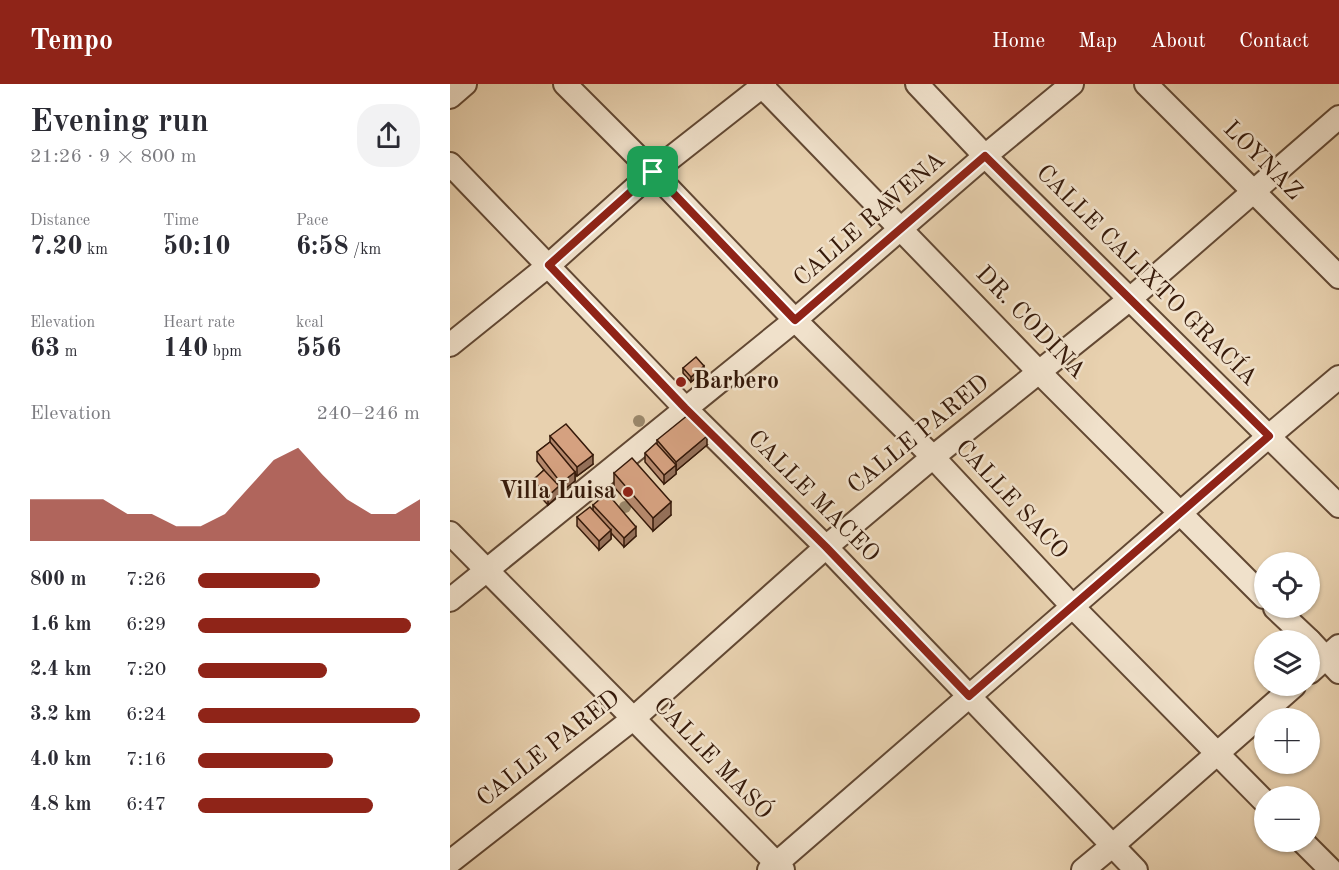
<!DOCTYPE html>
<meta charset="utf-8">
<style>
:root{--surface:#fff;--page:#f2f2f3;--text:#2b2b33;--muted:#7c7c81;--accent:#8f2418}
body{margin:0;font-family:"Old Standard TT",serif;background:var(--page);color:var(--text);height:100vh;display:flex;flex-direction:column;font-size:22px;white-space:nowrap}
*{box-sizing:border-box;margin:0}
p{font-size:20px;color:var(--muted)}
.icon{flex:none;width:33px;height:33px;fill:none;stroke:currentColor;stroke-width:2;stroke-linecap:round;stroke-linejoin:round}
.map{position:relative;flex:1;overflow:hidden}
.side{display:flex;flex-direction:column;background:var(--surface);width:450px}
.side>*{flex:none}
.controls{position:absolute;left:804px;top:468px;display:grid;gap:12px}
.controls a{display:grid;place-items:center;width:66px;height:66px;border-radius:50%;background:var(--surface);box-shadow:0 2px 4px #0004;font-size:30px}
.pin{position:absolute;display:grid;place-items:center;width:51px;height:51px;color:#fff;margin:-26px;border-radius:12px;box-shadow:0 3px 9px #0006}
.round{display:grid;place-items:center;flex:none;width:63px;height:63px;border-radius:24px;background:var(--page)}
.overview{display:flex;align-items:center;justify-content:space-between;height:102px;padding:0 30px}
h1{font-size:33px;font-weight:700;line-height:45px}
.figures{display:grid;grid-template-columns:repeat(3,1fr);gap:9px;height:102px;padding:6px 30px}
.figures div{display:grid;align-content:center}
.figures b{font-size:26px;font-weight:700}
.figures small{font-size:16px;font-weight:400}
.figures p{font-size:16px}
.chart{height:168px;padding:12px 30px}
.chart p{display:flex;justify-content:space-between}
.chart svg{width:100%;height:108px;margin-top:6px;fill:var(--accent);opacity:.7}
ul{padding:0 30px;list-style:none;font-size:20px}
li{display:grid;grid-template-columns:96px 72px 1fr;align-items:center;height:45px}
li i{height:15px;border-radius:8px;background:var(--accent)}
header{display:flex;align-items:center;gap:36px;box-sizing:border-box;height:84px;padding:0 30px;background:var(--accent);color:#fff}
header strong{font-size:28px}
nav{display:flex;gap:33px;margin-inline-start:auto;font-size:21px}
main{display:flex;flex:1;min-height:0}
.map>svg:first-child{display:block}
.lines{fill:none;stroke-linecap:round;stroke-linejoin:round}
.minor-casing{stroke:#624833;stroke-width:26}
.minor{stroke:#f0e1cb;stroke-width:22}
.tree{fill:#9a876a}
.wall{fill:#b78a6e;stroke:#361a0a;stroke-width:1.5}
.shaded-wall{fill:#95715a;stroke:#361a0a;stroke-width:1.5}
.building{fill:#d5a180;stroke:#361a0a;stroke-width:1.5}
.route-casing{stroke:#fff;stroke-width:12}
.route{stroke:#8f2418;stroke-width:8}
.poi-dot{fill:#8f2418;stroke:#f0e1cb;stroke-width:2}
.labels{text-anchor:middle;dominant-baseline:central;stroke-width:5;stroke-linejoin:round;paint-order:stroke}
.street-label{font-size:24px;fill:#361a0a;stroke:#f0e1cb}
.poi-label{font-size:24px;font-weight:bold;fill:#361a0a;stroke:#f0e1cb;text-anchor:start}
</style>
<header>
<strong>Tempo</strong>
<nav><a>Home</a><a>Map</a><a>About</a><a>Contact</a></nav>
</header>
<main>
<section class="side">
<div class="overview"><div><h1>Evening run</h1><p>21:26 · 9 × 800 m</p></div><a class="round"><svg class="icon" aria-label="share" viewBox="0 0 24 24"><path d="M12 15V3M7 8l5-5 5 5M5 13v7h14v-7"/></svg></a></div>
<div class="figures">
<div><p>Distance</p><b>7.20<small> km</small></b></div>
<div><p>Time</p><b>50:10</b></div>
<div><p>Pace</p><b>6:58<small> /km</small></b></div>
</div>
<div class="figures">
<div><p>Elevation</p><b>63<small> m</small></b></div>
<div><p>Heart rate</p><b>140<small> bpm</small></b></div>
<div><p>kcal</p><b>556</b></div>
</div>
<div class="chart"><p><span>Elevation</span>240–246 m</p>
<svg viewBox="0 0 160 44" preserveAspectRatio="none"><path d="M0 44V27L10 27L20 27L30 27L40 33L50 33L60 38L70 38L80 33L90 22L100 11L110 6L120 17L130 27L140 33L150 33L160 27V44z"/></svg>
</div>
<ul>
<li><b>800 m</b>7:26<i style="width:55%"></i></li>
<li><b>1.6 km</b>6:29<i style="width:96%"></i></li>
<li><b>2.4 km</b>7:20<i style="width:58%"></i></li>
<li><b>3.2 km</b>6:24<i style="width:100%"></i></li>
<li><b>4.0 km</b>7:16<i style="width:61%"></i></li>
<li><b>4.8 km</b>6:47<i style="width:79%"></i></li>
</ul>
</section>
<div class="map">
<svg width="889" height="786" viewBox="0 0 889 786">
<rect width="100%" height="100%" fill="#e8d1af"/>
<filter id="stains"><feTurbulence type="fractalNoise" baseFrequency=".00333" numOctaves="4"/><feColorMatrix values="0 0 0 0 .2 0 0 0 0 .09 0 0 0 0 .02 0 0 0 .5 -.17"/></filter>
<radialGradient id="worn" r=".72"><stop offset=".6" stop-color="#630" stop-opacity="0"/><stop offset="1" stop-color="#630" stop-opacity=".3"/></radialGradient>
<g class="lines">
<defs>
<g id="minor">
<path d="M115,0L203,88L345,236L483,373L623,523L814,717"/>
<path d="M310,0L589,288L814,513"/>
<path d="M467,0L535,72L889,422"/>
<path d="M696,0L889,193"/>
<path d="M0,13L15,0"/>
<path d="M0,80L235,324L376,463L686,786"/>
<path d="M0,261L99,181L203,88L315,0"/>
<path d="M0,449L333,786"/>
<path d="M0,516L345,236L535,72L622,0"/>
<path d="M825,524L859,556"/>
<path d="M860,557L889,588"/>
<path d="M860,588L889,562"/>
<path d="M853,758L881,786"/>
<path d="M0,778L184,634L376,463L483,373L680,215L889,33"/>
<path d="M319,786L819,352L889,293"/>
<path d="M633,786L662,762L844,602"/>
</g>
</defs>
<!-- minor casing -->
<use href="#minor" class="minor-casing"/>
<!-- minor -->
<use href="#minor" class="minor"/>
</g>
<!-- trees -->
<g class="tree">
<circle cx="189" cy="337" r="6"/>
<circle cx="175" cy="423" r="6"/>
</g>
<!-- wall -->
<g class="wall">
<path d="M233,284L254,287L241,298L233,289Z"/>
<path d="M100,352L143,380L127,392L125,389V397L111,408L109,405V411L98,421L83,405V396L94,386L87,377V368L100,358Z"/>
<path d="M207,356L257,361L226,387V386V390L214,400L195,378V369L207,360Z"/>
<path d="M164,389L221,431L203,447L164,403Z"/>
<path d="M143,421L186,452L174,463L161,449V455L149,466L127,442V433L143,427Z"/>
</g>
<!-- shaded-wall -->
<g class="shaded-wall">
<path d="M254,282V287L241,298V293Z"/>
<path d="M257,352V361L226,387V378Z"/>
<path d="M143,371V380L127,392V383Z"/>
<path d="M226,381V390L214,400V391Z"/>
<path d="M125,388V397L111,408V399Z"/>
<path d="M109,402V411L98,421V412Z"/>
<path d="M221,418V431L203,447V434Z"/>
<path d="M186,443V452L174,463V454Z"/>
<path d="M161,446V455L149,466V457Z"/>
</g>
<!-- building -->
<g class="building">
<path d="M246,273L254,282L241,293L233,284Z"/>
<path d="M238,331L257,352L226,378L207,356Z"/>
<path d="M116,340L143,371L127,383L100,352Z"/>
<path d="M100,358L125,388L111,399L87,368Z"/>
<path d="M206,359L226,381L214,391L195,369Z"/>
<path d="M182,374L221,418L203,434L164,389Z"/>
<path d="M94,386L109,402L98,412L83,396Z"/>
<path d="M157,409L186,443L174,454L143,421Z"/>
<path d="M140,423L161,446L149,457L127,433Z"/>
</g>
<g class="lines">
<defs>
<path id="route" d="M535,72L819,352L519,612L376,463L235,324L99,181L203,88L345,236Z"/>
</defs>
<!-- route casing -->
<use href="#route" class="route-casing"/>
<!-- route -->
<use href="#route" class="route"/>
</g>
<!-- markers -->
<g class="poi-dot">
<circle cx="231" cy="298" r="6"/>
<circle cx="178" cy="408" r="6"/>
</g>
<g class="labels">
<!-- street labels -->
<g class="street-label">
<text transform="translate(812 77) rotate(45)">LOYNAZ</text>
<text transform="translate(420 136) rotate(-41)">CALLE RAVENA</text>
<text transform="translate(696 192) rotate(45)">CALLE CALIXTO GRACÍA</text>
<text transform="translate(580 239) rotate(46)">DR. CODINA</text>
<text transform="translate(469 351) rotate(-39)">CALLE PARED</text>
<text transform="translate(363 413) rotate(45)">CALLE MACEO</text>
<text transform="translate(561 416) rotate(47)">CALLE SACO</text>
<text transform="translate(99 665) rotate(-38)">CALLE PARED</text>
<text transform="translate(262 675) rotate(46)">CALLE MASÓ</text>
</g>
<!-- poi labels -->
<g class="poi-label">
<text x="243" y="298">Barbero</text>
<text x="166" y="408" text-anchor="end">Villa Luisa</text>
</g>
</g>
<rect width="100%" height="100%" filter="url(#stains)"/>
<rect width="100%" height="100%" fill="url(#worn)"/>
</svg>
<div class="controls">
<a><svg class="icon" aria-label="locate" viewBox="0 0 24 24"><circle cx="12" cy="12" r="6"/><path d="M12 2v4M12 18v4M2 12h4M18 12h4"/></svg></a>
<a><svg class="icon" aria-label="layers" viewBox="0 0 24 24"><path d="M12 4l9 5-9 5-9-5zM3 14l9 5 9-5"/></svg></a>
<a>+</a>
<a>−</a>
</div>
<div class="pin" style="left:203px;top:88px;background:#1e9e55"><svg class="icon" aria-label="arrive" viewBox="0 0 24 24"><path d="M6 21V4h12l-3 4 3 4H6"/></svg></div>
</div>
</main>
